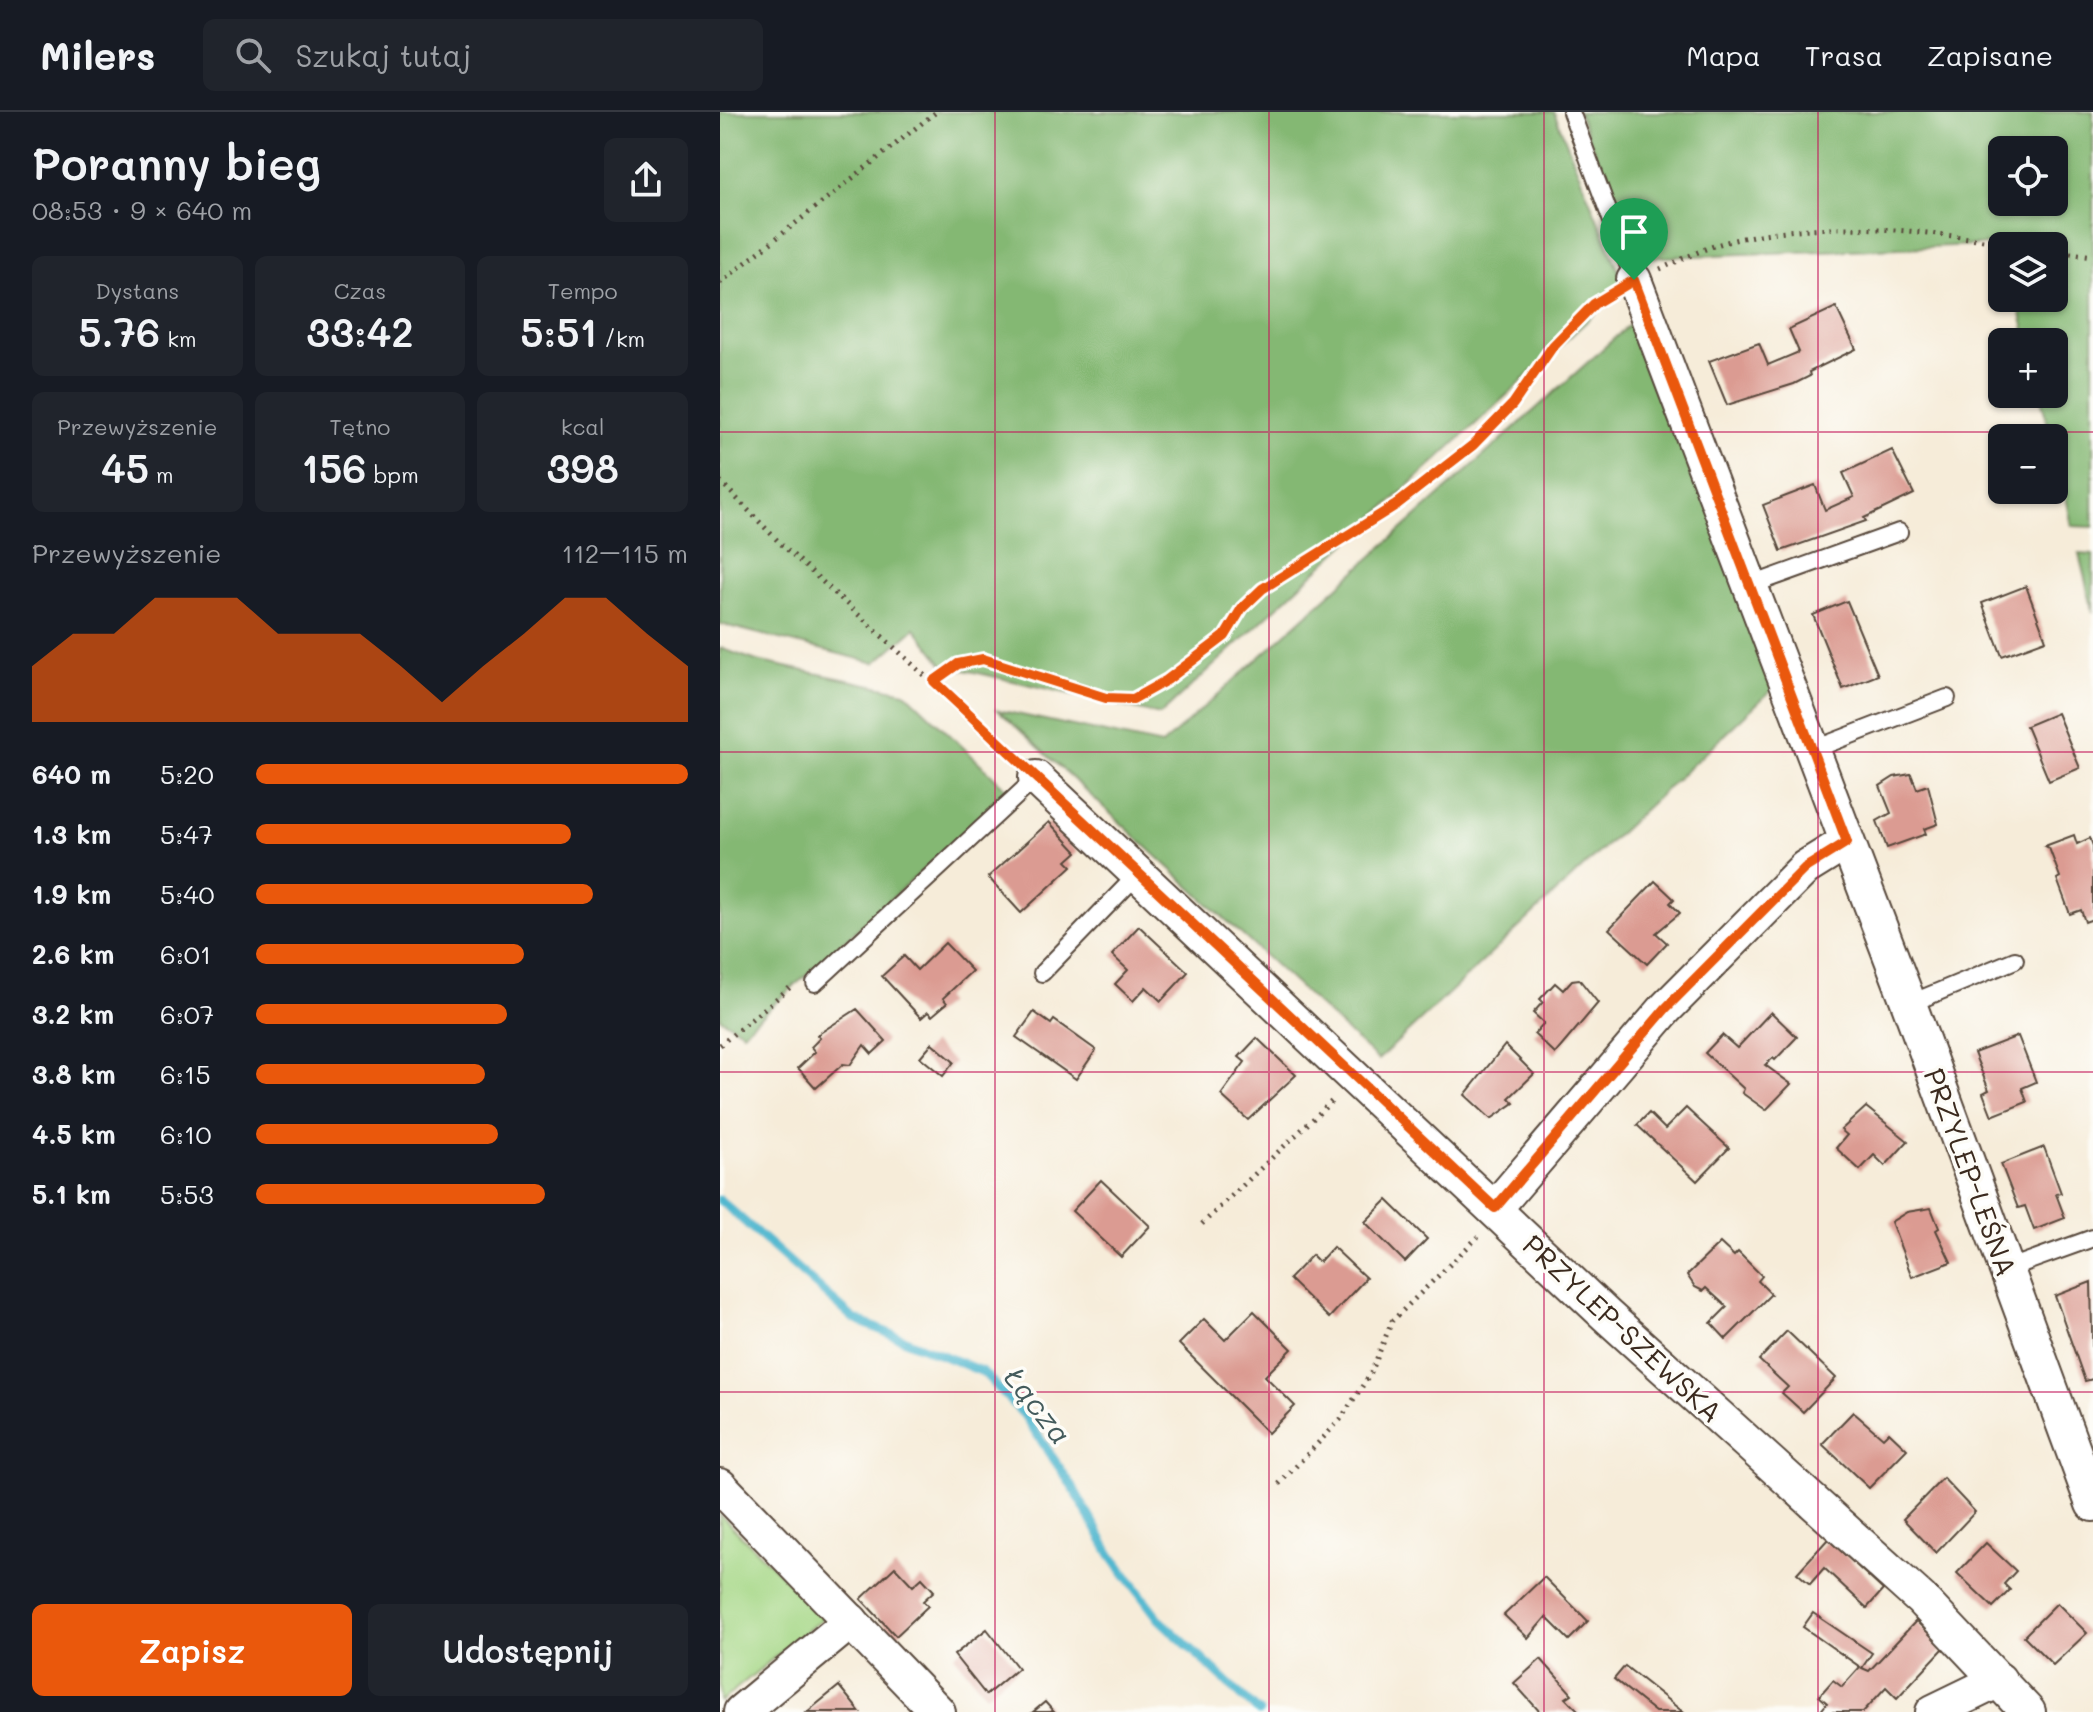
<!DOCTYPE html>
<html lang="pl">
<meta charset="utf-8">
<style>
:root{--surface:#171b24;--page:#20242c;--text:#f1f3f6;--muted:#9ea1a6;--line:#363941;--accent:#ea580c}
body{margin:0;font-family:Mali,sans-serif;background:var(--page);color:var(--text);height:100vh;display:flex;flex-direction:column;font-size:30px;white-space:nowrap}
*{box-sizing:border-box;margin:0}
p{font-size:26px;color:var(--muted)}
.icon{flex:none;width:44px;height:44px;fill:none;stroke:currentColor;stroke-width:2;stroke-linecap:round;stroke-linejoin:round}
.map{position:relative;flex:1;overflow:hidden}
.details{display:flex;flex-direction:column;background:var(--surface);width:720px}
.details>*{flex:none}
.fabs{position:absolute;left:1268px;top:24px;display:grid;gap:16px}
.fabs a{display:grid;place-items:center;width:80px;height:80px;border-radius:12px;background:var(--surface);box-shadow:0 2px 6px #0004;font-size:40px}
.pin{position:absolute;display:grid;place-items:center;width:68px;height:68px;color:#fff;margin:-82px -34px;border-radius:50% 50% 50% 0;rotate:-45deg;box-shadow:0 0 8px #0007}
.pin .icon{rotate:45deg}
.round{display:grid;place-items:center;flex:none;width:84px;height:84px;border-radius:12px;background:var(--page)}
.summary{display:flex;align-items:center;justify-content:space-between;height:136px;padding:0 32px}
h1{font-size:44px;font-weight:600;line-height:60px}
.stats{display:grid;grid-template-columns:repeat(3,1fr);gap:12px;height:136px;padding:8px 32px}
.stats div{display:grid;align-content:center;border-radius:12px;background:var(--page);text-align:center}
.stats b{font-size:40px;font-weight:600}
.stats small{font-size:22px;font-weight:400}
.stats p{font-size:22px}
.chart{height:224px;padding:16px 32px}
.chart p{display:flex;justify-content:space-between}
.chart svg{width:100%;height:144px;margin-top:8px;fill:var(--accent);opacity:.7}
.action{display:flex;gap:16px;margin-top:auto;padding:16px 32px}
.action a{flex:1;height:92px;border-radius:12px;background:var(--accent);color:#fff;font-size:32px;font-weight:600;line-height:92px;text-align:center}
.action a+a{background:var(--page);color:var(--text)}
ul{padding:0 32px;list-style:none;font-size:26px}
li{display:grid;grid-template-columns:128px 96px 1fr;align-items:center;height:60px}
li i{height:20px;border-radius:10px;background:var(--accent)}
header{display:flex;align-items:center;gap:48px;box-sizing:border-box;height:112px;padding:0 40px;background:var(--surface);border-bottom:2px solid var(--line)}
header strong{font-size:38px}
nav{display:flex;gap:44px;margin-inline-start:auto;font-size:28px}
.search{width:560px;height:72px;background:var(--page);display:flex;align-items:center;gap:20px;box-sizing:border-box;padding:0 28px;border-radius:12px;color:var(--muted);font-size:30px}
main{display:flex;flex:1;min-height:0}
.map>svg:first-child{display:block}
.green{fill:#a5d786;stroke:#708052;stroke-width:2}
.forest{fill:#84b873;stroke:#607148;stroke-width:2;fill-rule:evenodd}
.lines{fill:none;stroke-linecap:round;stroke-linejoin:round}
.stream{stroke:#51b7cf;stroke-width:9}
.building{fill:#db9b92}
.service-casing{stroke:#57473a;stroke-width:20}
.minor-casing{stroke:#57473a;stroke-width:38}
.path{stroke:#57473a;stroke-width:5;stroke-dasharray:2 6;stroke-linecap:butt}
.service{stroke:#fff;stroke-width:16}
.minor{stroke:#fff;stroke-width:34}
.route-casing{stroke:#fff;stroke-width:16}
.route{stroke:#ea580c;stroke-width:10}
.grid{fill:none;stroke:#c2185b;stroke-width:2;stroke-opacity:0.55}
.labels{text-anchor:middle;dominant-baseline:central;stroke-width:7;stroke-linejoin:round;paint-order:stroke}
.street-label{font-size:28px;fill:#3b2a1e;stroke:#fdfcf7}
.water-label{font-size:30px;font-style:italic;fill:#435b5c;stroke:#fdfcf7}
</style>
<header>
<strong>Milers</strong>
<div class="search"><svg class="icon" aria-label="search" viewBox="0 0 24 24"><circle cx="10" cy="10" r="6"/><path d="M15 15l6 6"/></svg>Szukaj tutaj</div>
<nav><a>Mapa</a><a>Trasa</a><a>Zapisane</a></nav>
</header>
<main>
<section class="details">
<div class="summary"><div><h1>Poranny bieg</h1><p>08:53 · 9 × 640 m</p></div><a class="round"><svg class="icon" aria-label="share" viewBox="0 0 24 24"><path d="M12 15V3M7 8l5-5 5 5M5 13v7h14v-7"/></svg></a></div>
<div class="stats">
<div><p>Dystans</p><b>5.76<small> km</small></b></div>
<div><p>Czas</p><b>33:42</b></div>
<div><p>Tempo</p><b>5:51<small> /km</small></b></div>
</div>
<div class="stats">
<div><p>Przewyższenie</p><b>45<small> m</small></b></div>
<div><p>Tętno</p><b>156<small> bpm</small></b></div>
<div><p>kcal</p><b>398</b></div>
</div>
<div class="chart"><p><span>Przewyższenie</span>112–115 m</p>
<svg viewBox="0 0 160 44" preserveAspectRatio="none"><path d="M0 44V27L10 17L20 17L30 6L40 6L50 6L60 17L70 17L80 17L90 27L100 38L110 27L120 17L130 6L140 6L150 17L160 27V44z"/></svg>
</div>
<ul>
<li><b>640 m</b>5:20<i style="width:100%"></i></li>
<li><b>1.3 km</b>5:47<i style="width:73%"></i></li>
<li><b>1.9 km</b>5:40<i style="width:78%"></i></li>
<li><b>2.6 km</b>6:01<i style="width:62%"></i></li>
<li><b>3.2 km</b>6:07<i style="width:58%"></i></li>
<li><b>3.8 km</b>6:15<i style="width:53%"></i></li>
<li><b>4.5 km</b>6:10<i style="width:56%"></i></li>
<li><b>5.1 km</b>5:53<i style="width:67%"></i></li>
</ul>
<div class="action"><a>Zapisz</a><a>Udostępnij</a></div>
</section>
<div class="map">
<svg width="1373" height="1600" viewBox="0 0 1373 1600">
<rect width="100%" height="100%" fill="#fdfcf7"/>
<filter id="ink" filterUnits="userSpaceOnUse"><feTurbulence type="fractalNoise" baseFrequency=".0125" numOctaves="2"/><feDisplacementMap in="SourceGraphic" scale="16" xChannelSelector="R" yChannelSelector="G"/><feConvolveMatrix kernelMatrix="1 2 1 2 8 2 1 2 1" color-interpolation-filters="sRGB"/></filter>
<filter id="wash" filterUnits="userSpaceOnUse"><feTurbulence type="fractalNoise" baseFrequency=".006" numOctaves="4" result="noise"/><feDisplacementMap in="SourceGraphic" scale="32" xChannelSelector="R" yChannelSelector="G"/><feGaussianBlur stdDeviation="1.8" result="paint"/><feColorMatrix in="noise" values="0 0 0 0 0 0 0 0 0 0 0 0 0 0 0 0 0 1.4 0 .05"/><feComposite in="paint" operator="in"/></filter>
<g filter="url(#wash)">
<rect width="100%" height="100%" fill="#f6ecd9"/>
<!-- green -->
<path class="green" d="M0,1403L104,1505L0,1590Z"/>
<!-- forest -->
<g class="forest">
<path d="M0,0H834L905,174L440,603L224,553L195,516L155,551L0,512Z"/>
<path d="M858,0H1373V415L1352,414L1334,326H1331L1320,282H1334V230H1308L1297,186H1334V134L1284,132L919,146ZM1282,38H1334V90H1282Z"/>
<path d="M918,205L1058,572L658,948L278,598L442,633Z"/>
<path d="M1359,442L1373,443V500Z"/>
<path d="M0,536L37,549L185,580L290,680L23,920L0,906Z"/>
</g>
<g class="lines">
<!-- stream -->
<path class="stream" d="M0,1088L134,1207L263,1260L304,1303L352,1374L391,1443L439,1507L539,1600"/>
</g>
<g id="blocks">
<!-- building -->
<g class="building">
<path d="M1116,195L1136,237L1089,260L1090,264L1074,272L1007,293L989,249L1039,231L1048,253L1079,240L1069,217Z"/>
<path d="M1172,338L1194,382L1144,406L1146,409L1061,439L1043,393L1095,373L1105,398L1134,385L1123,361Z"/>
<path d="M1306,474L1326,528L1282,544L1262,491Z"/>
<path d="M1127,489L1158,563L1123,577L1093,503Z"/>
<path d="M1337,601L1360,656L1329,669L1306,614Z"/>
<path d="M1191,662L1197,677L1208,673L1218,712L1204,717L1206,722L1167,736L1157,709L1171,701L1160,674L1174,665Z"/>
<path d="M329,710L357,740L347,749L352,754L301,801L268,765Z"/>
<path d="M1354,723L1357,732L1370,726L1373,734V807L1365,810L1361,798L1350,802L1337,767L1340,765L1329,736L1325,734Z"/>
<path d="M935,769L954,787L950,791L960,801L936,821L947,831L927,852L889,817Z"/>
<path d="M419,814L468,860L441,889L426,875L413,889L395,872L408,858L392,843Z"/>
<path d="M225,831L252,859L223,886L227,891L212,904L208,900L201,906L162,864L184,844L197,858Z"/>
<path d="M859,867L878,891L835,942L814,922L824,911L813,901L823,890L820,887L835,871L843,878L852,868Z"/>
<path d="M137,897L166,929L152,942L144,933L130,953L123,952L96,976L78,956L95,940L91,935L100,926L97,923Z"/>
<path d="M314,900L331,912L334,908L376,938L356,967L296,925Z"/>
<path d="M1051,900L1077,925L1055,948L1053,946L1045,953L1071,972L1046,998L1022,981L1024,977L985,941L1002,923L1017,936Z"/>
<path d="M1298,924L1316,970L1302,976L1307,990L1272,1004L1263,981L1269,978L1254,941Z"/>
<path d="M537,926L576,963L528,1008L501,983L525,950L519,945Z"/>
<path d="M212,931L234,950L223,964L200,945Z"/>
<path d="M785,933L814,962L789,986L794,991L771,1007L745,983Z"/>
<path d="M1146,995L1188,1029L1165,1054L1154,1043L1140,1058L1116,1036L1127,1023L1121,1018Z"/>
<path d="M966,996L1009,1036L977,1069L917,1013L929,1001L945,1017Z"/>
<path d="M1324,1035L1341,1081L1336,1082L1345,1106L1314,1118L1305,1094L1298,1096L1281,1052Z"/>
<path d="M381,1068L430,1114L401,1145L352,1099Z"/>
<path d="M667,1088L707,1127L685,1150L645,1110Z"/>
<path d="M1211,1096L1219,1116L1216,1118L1231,1150L1192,1165L1171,1110L1187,1100Z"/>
<path d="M1000,1131L1014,1144L1018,1140L1042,1164L1038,1169L1051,1182L1006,1227L991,1211L1007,1195L986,1176L983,1179L975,1175L967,1163Z"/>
<path d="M613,1135L646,1166L609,1206L569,1167L592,1143L599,1150Z"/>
<path d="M1371,1170L1373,1267L1365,1269L1335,1184Z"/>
<path d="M534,1199L572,1237L545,1264L575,1294L548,1321L459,1232L484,1207L505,1228Z"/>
<path d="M1067,1219L1116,1266L1083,1300L1062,1281L1068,1275L1039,1248Z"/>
<path d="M1133,1300L1163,1326L1169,1320L1187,1337L1149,1376L1102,1332Z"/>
<path d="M1223,1366L1255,1400L1216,1441L1183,1407Z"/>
<path d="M1108,1427L1163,1478L1147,1496L1104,1456L1090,1472L1077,1461Z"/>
<path d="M1266,1431L1296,1459L1284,1472L1290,1478L1273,1495L1237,1461Z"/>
<path d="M175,1455L193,1474L202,1466L214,1479L203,1489L208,1494L176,1524L141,1487Z"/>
<path d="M824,1465L868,1509L849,1528L826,1505L808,1526L784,1503Z"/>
<path d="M1337,1491L1367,1521L1333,1553L1304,1524Z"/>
<path d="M1093,1501L1152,1541L1142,1556L1149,1559L1196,1509L1224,1536L1177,1586L1166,1575L1143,1600H1100L1107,1591L1099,1584L1113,1568L1122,1575L1140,1555L1083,1515Z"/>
<path d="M267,1517L298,1556L266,1583L234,1543Z"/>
<path d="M821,1547L852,1582L846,1586L860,1600H820L794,1571Z"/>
<path d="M905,1554L963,1600H935L894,1567Z"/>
<path d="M119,1574L140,1600H87Z"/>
<path d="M325,1590L334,1600H313Z"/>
</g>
</g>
</g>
<g filter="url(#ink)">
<use href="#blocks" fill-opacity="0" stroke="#57473a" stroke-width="2"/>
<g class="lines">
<defs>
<g id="service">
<path d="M851,0L914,168"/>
<path d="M1029,474L1179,420"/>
<path d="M1092,638L1227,586"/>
<path d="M322,861L418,762"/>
<path d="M95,871L316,666"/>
<path d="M1189,892L1295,848"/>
<path d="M1287,1157L1373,1126"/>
</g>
<g id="minor">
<path d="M914,168L1189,892L1373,1392"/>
<path d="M316,666L886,1203L1201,1487L1308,1600"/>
<path d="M775,1096L946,896L1085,756L1127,730"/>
<path d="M0,1374L218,1600"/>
<path d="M21,1600L131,1509"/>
<path d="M1213,1600L1279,1568"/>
</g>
</defs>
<!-- service casing -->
<use href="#service" class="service-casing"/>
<!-- minor casing -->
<use href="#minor" class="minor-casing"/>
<!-- path -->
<g class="path">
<path d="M1334,139L1373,144"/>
<path d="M940,157C961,148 982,137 1003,131C1100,104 1206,119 1304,134"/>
<path d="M0,171L216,0"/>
<path d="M0,369L59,430L295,646"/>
<path d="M564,455L569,462"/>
<path d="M214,569L238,552L263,547L386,586L413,587L447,568L505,524L522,496L542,477L676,393L753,333L793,292L833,234L874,192L889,183"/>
<path d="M0,933L73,873"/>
<path d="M482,1112L613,988"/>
<path d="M559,1372L620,1308L651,1261L672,1209L758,1125"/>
</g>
<!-- service -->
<use href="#service" class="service"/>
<!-- minor -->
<use href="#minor" class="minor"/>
</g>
</g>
<g class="lines" filter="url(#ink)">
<defs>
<path id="route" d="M914,168L1127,730L1085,756L946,896L775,1096L214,569L238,552L263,547L386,586L413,587L447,568L505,524L522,496L542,477L676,393L753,333L793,292L833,234L874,192Z"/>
</defs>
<!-- route casing -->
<use href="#route" class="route-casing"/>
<!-- route -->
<use href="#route" class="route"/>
</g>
<!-- grid -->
<path class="grid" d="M275,0V1600M549,0V1600M824,0V1600M1098,0V1600M0,320H1373M0,640H1373M0,960H1373M0,1280H1373"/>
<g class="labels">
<!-- street labels -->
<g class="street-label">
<text transform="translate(1251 1060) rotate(70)">PRZYLEP-LEŚNA</text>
<text transform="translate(903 1216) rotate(43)">PRZYLEP-SZEWSKA</text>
</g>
<!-- water labels -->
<g class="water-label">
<text transform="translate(319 1293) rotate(52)">Łącza</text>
</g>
</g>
</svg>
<div class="fabs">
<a><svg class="icon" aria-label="locate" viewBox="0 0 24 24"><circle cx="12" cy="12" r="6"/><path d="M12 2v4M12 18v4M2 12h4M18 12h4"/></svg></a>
<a><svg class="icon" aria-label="layers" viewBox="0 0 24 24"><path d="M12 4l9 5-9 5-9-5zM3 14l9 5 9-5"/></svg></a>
<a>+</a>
<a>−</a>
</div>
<div class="pin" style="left:914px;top:168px;background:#1e9e55"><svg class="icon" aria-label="arrive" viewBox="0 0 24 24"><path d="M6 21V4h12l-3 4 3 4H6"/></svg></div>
</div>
</main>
